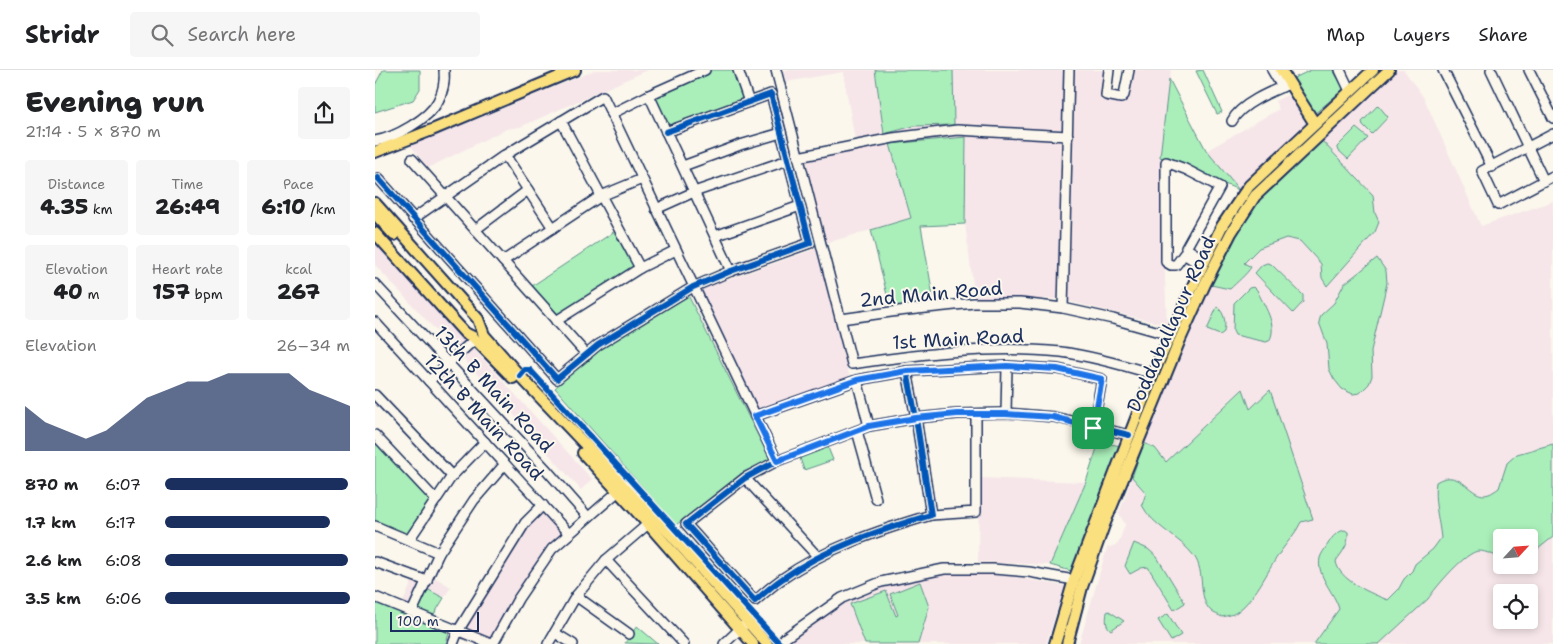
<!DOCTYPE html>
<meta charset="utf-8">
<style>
:root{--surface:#fff;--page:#f6f6f6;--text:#202124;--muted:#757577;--line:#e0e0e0;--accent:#1b2f5e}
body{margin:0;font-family:"Shantell Sans",sans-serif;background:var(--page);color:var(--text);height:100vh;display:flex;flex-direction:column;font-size:19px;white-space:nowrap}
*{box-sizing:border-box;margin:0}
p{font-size:16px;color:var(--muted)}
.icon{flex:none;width:28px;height:28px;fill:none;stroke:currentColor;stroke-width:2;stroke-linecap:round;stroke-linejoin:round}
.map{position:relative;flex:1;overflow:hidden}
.panel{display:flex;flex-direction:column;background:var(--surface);width:375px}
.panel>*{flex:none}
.needle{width:32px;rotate:64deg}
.buttons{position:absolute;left:1118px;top:459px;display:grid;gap:10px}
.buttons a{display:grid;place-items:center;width:45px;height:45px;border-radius:5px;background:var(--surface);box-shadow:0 2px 8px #0003;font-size:25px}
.scale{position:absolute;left:15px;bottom:12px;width:89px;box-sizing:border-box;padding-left:5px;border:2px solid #1b2f5e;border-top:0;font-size:14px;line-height:18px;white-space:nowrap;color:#1b2f5e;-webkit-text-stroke:4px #fbf7ec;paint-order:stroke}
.pin{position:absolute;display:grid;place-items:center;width:42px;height:42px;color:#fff;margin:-21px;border-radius:10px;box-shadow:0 2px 8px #0006}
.round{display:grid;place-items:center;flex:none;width:52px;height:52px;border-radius:5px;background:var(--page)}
.head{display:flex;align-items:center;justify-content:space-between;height:85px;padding:0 25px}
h1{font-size:28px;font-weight:800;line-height:38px}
.figures{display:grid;grid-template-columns:repeat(3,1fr);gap:8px;height:85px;padding:5px 25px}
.figures div{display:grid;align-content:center;border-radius:5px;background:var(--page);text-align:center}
.figures b{font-size:21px;font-weight:800}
.figures small{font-size:14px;font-weight:400}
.figures p{font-size:14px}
.chart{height:140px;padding:10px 25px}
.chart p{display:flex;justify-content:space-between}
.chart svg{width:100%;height:90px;margin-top:5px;fill:var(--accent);opacity:.7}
ul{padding:0 25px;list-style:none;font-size:16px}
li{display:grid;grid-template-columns:80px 60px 1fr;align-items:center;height:38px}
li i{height:12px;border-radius:6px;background:var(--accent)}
header{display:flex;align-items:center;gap:30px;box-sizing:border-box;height:70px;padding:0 25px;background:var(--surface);border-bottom:1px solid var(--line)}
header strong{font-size:24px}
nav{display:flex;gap:28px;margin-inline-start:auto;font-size:18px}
.search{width:350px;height:45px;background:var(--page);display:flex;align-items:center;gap:12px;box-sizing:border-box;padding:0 18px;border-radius:5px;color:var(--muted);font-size:19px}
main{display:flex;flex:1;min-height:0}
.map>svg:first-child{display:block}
.built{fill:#f6e6e9;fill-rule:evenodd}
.green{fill:#aaefba;stroke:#628f8c}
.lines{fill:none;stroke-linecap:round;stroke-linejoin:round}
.minor-casing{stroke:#1b2f5e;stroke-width:12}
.major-casing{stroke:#1b2f5e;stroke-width:14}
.minor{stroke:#fbf7ec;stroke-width:9}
.major{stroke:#fbe080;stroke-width:10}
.cycleway-casing{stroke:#fbf7ec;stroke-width:9}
.cycleway{stroke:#0057b8;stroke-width:6}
.route-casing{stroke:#fff;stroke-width:10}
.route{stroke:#1a73e8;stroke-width:6}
.labels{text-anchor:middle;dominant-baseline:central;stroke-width:4;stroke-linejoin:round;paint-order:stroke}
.street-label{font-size:19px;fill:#1b2f5e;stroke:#fbf7ec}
</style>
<header>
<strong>Stridr</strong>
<div class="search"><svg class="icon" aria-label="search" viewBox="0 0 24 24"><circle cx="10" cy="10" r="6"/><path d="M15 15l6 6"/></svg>Search here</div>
<nav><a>Map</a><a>Layers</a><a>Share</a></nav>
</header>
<main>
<section class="panel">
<div class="head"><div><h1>Evening run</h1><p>21:14 · 5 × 870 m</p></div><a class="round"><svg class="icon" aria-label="share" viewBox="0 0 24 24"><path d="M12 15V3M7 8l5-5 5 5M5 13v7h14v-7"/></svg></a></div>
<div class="figures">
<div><p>Distance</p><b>4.35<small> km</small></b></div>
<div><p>Time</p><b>26:49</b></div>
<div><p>Pace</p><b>6:10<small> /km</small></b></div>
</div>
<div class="figures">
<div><p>Elevation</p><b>40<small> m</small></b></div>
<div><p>Heart rate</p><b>157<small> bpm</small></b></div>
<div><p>kcal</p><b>267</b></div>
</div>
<div class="chart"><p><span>Elevation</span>26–34 m</p>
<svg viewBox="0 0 160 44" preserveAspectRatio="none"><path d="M0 44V22L10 30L20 34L30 38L40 34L50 26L60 18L70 14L80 10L90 10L100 6L110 6L120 6L130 6L140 14L150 18L160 22V44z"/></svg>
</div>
<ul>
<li><b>870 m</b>6:07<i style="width:99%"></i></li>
<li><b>1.7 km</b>6:17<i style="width:89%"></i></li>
<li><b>2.6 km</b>6:08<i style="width:99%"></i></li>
<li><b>3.5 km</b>6:06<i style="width:100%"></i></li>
</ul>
</section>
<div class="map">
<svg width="1178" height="574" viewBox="0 0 1178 574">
<rect width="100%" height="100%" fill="#fbf7ec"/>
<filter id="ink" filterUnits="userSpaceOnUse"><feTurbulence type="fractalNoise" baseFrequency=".02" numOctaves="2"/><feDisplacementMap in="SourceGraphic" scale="10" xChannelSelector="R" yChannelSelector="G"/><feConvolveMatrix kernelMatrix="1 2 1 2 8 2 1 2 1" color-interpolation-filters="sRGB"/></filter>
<g filter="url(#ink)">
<!-- built -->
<g class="built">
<path d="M221,0H273L145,57L131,59L53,98L36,76Z"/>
<path d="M408,0H730L725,29L749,33L756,0H796L785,87L792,255L683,229H600L590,154L546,156L559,232L515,237L496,160L451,173L428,81L480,70L468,2L411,12Z"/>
<path d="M1022,0H1029L1049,28L1106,156L1178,131V574H704L732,478L743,474L750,455L744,443L757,407L824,484L875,340L868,319L791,393L780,378L769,373L835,218L861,164L885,129ZM1126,468H1154V495H1126ZM1126,522H1154V550H1126Z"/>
<path d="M917,23L934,50L864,120L831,81L904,39L900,31Z"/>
<path d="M0,172L91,271L80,281L0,195Z"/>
<path d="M443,178L475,309L382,341L326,219Z"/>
<path d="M97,277L217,409L206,420L86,286Z"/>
<path d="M604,408L711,412L675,495L603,492Z"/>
<path d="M168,440L188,464L174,476L115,569L89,559L152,455Z"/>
<path d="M570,503L623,504L690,516L671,574H409L465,534L507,515Z"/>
<path d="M56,505L76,517L69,528L50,518Z"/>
<path d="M38,509L45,512L32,539L26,537Z"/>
</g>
<!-- green -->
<g class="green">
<path d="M8,0H45V19L38,30L0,42V15Z"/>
<path d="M330,0H363L374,32L291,62L274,25Z"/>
<path d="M500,0H578L579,55L539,56L509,64Z"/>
<path d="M828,0L847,42L842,44L821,1Z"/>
<path d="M936,0H958L969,19L938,45L915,10Z"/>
<path d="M794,9L831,80L864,120L785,87Z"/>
<path d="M1003,35L1013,47L997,64L988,55L987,52Z"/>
<path d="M981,58L993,68L973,89L962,79V77Z"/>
<path d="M591,67L590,154L546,156L559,232L515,237L496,160L536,148L515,74Z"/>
<path d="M947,71L998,125L1000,143L1004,152L1000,162L952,216L947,208L946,194L925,171L911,168L884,178L869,193L876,197C873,203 861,213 855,219L836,215L861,164L885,129Z"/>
<path d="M240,161L260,197L183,244L157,216Z"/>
<path d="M1002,188L1011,201L1012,213L996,281L997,306L994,314L985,323L978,324L967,319L959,309L954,299L952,274L944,252L946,245L959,233L969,214Z"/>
<path d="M892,193L896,194L928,225V232L918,243L880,203L887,195Z"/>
<path d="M879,217L882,220C888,234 904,256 894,271L891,272L860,265L858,261L859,233L874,218Z"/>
<path d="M313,225L395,390L368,402L301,455L180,318L226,278Z"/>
<path d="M842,237C850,243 851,253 849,262L845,265L832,260Z"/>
<path d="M868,319L875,339L895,320L938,449L926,452C921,463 913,471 906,481C892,501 882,527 862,542C858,545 851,546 847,547C844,545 839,544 836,541C822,528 831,502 819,486C805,467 777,456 767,435L771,423L757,407L769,373L780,378L791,392Z"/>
<path d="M0,372L57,433L33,466L0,452Z"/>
<path d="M724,372L752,377L696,501L675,495L711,412Z"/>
<path d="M1178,374V467L1154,486V468H1126V487C1119,486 1111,481 1104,481C1091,481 1060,518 1053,529L1004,574H939L964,539C960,523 941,506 945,488C946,484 950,479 953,474C958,466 961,462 970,460L973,462C974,475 968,481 961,491C963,510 997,524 1013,530L1023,520L1029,509L1037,501L1040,494L1058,479L1066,468C1064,449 1058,430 1061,412C1087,396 1095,431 1114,424C1117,423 1121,420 1124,418L1132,393L1142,384Z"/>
<path d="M452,375L458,390L429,400L424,385Z"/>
<path d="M759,473L773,479L782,487L810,533L799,540L773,497L766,498L755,504L750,496Z"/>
<path d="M545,512L554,537L543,574H490L475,534L511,521L521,546L523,545L515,524Z"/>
<path d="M50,518L69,528L58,546L40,540Z"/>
<path d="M0,532L74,563L71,574H0Z"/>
<path d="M734,541L749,551L736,560C730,556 731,549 732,542Z"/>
<path d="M793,544L806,565L796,571L783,550Z"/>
<path d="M262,556L283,574L250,573Z"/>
</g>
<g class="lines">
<defs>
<g id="minor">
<path d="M363,0L374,32"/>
<path d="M401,0L477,294C546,284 616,275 686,282C717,286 748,295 778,304"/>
<path d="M734,0L731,25L746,28L749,25L754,0"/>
<path d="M897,0L907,17"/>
<path d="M965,0L975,21"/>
<path d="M1068,0L1117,97"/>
<path d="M1116,0L1169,111"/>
<path d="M1154,0L1178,48"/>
<path d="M274,25L356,201"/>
<path d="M236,44L274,25L330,0"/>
<path d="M186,51L265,198"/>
<path d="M857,51C865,34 897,21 914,14"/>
<path d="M1178,64L1107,101L1123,135L1178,106"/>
<path d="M0,71C19,68 54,49 63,31C68,22 70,10 69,0"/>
<path d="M130,85L178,158"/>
<path d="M423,87L518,68L582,60L693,66"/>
<path d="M37,89L212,285"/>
<path d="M308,96L365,75L406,63"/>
<path d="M3,108L182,309L223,275L318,217L356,201L435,173L396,24L291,62"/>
<path d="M281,139L319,122L413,90"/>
<path d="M38,149L130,85L228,26L402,391"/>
<path d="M100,160L153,120"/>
<path d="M340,166L425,136"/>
<path d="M128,191L226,126L267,109"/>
<path d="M827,196L809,184L801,195H796L791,192V92L810,99L845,117L811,178L830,190"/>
<path d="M0,214L170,398L213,447"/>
<path d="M688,238L694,0"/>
<path d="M466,249L523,241L599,233H645L688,238L738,249L795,265"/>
<path d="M181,251L265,198L301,180"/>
<path d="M0,252L194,464"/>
<path d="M532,301L541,348L556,445C505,460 451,478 407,509C398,515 389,523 380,531L311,454L370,408L402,391L494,356L541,348L582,344L631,343L679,347L754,365"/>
<path d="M482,310L494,356"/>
<path d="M54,311L100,269"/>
<path d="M0,325L77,406"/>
<path d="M631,343L632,296"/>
<path d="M380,346L482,310L532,301L632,296L683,299L727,309L718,357"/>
<path d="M482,361L501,429"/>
<path d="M0,365L61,430"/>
<path d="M370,408L443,487"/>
<path d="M556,445L601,442V345"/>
<path d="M0,456L64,483"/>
<path d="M34,470L77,406L110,372"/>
<path d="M231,490L309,574"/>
<path d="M0,492L52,511"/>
<path d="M201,526L254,564"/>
<path d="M0,527L116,574"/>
<path d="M37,542L64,483L99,430L130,394"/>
<path d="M180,563L198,574"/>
<path d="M78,574L83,561L150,453L168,435"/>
<path d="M118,574L143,529L177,479L247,418"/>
<path d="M173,574L201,526L231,490L273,454"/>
<path d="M349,574L369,555"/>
<path d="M405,574L410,568L467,528L506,512L569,499H618L654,502L699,510"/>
</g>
<g id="major">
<path d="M906,0L940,54"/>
<path d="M0,82L57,60L200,0"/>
<path d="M0,133L103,249L109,265L145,306L296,465L392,574"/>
<path d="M0,144L19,165"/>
<path d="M0,163L90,263L98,267L138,308"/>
<path d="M208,383L273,454L378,574"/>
<path d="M680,574L699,510L778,304L822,207L847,156L874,116L998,0"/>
<path d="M692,574L707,517L729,455L804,272L830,214L856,163L880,126L1014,0"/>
</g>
</defs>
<!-- minor casing -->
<use href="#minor" class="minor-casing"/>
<!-- major casing -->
<use href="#major" class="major-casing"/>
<!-- minor -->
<use href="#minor" class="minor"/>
<!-- major -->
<use href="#major" class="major"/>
<defs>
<g id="cycleway">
<path d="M3,108L182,309L223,275L318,217L356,201L435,173L396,24L291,62"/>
<path d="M532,301L541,348L556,445C505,460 451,478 407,509C398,515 389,523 380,531L311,454L370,408L402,391L494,356L541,348L582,344L631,343L679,347L754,365"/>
<path d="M145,306L150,300H155L405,574"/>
</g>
</defs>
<!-- cycleway casing -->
<use href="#cycleway" class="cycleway-casing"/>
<!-- cycleway -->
<use href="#cycleway" class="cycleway"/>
</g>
</g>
<g class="lines" filter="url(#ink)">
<defs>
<path id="route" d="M632,296L682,299L727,309L718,358L678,347L631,344H582L541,348L494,356L402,391L380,346L482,310L532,301Z"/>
</defs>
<!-- route casing -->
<use href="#route" class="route-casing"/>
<!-- route -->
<use href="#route" class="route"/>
</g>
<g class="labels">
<!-- street labels -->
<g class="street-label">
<text transform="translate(556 224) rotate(-5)">2nd Main Road</text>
<text transform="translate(796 254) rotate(-66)">Doddaballapur Road</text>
<text transform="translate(583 269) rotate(-3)">1st Main Road</text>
<text transform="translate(119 319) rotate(47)">13th B Main Road</text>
<text transform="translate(109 347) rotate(47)">12th B Main Road</text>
</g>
</g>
</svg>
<div class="buttons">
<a><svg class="needle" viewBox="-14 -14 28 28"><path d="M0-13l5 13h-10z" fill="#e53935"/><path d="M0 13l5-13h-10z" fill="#757577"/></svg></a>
<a><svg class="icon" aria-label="locate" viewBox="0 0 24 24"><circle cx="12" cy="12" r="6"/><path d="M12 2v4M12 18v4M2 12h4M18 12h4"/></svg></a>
</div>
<div class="scale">100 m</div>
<div class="pin" style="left:718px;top:358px;background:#1e9e55"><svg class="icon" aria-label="arrive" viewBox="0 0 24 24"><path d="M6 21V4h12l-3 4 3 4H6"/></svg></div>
</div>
</main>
